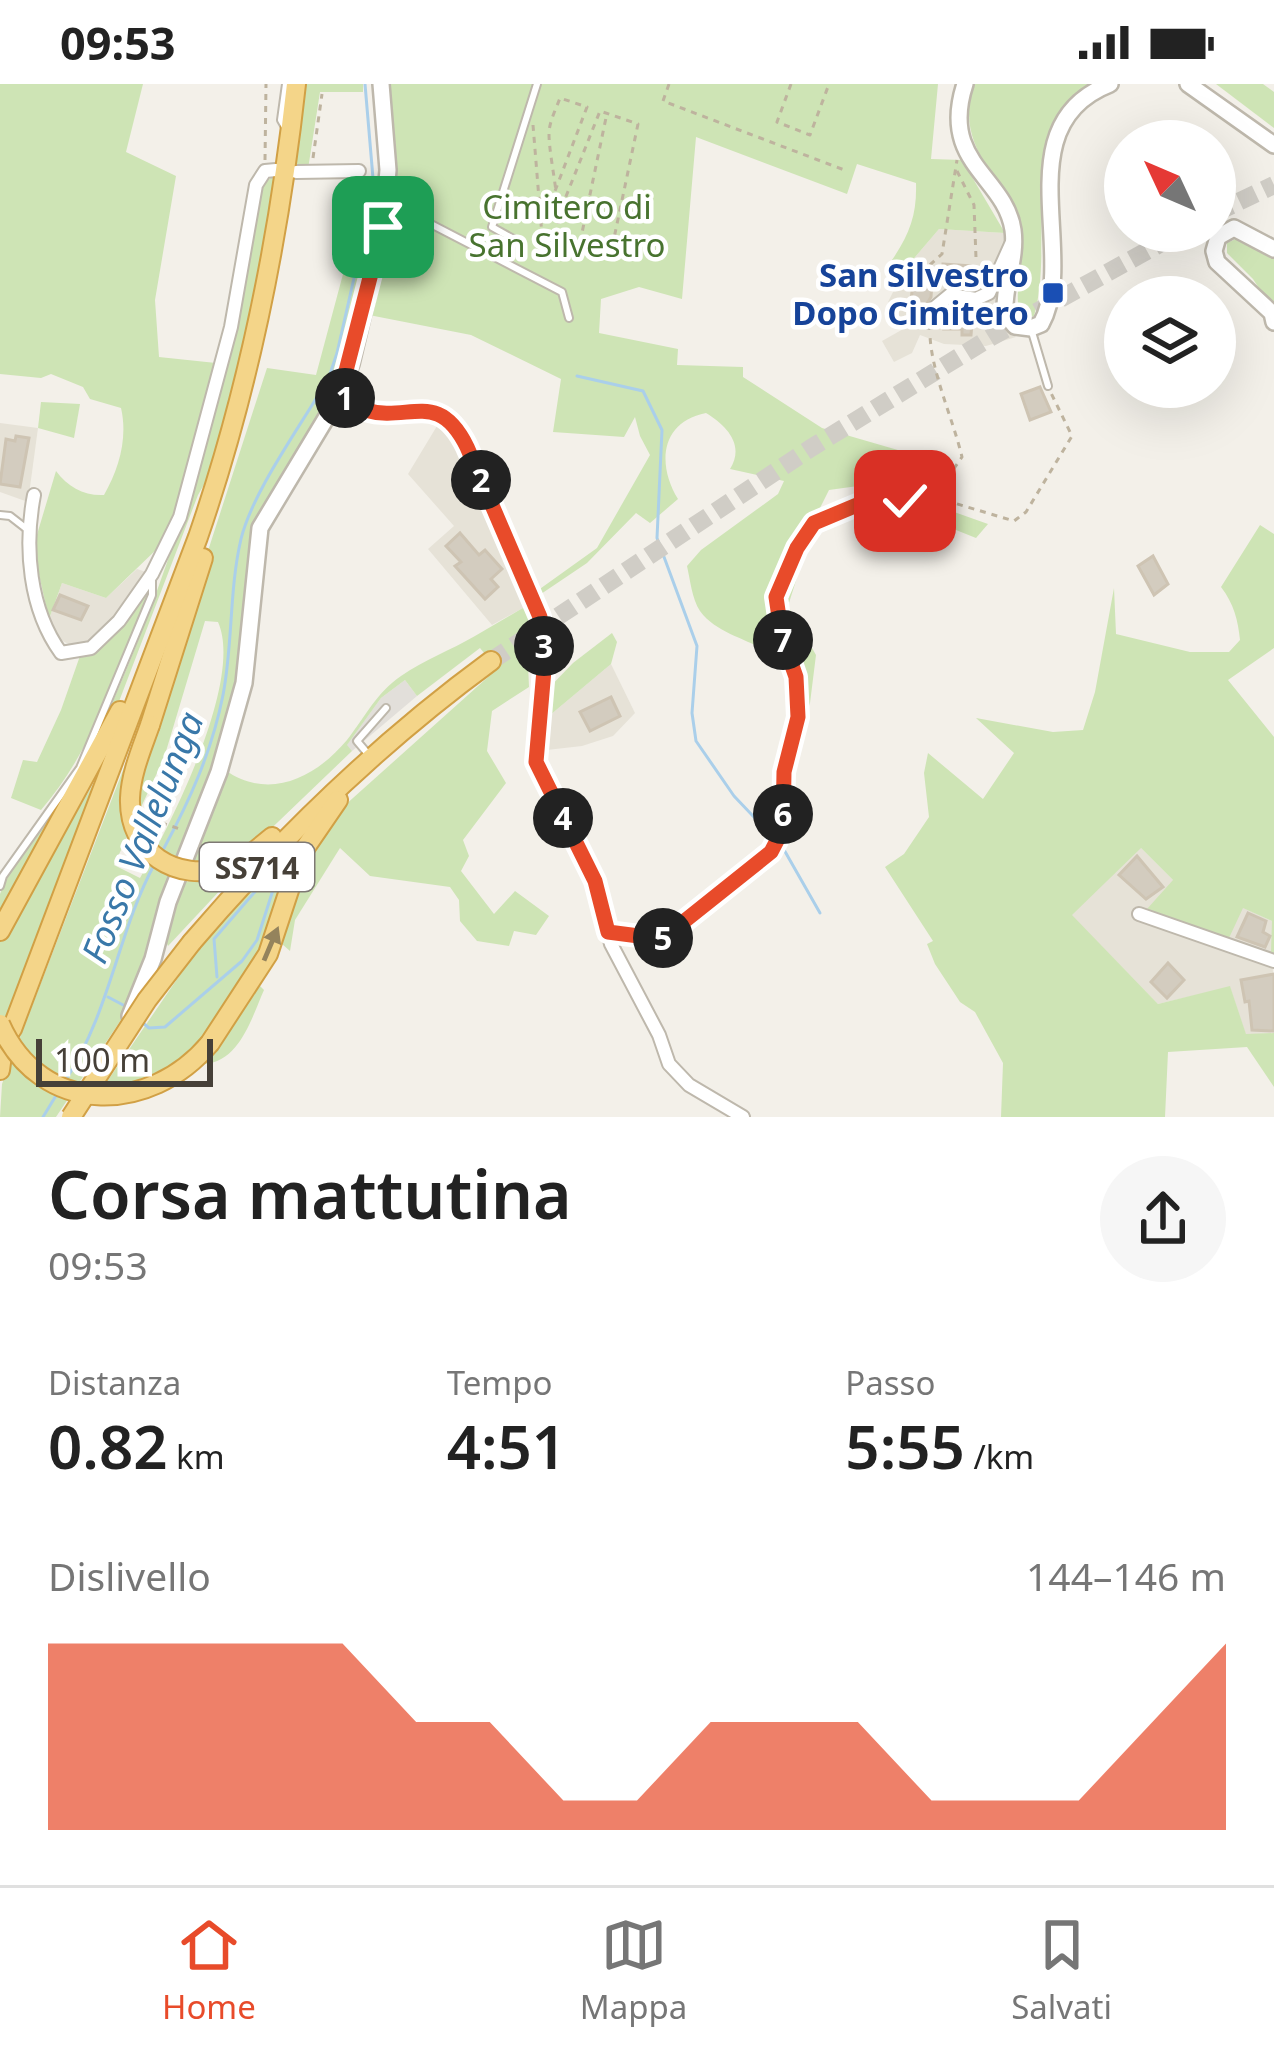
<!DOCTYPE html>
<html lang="it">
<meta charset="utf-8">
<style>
:root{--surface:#fff;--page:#f6f6f6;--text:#222;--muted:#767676;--line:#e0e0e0;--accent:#e84b2a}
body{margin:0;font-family:"Noto Sans",sans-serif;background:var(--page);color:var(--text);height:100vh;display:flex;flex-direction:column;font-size:45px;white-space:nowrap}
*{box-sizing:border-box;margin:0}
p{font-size:39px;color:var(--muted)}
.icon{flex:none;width:66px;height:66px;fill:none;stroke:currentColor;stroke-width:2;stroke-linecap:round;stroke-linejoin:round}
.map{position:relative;height:1033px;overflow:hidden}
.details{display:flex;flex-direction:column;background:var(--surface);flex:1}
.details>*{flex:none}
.needle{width:78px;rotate:314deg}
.fabs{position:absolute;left:1104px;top:36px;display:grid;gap:24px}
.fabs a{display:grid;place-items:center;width:132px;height:132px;border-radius:50%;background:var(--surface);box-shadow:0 12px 48px #0002;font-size:60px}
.scale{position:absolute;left:36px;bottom:30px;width:177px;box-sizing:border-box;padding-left:12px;border:6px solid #464038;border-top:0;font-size:33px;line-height:42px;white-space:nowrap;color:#464038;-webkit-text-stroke:9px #fff;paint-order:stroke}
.pin{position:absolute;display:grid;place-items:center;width:102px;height:102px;color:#fff;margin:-51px;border-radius:24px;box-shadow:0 6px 18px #0006}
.km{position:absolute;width:60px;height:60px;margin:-30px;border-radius:50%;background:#222;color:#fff;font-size:33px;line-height:60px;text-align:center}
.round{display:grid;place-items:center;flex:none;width:126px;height:126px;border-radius:63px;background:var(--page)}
.summary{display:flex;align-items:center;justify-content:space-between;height:204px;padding:0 48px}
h1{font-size:66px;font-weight:600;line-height:90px}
.stats{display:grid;grid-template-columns:repeat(3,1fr);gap:18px;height:204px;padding:12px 48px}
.stats div{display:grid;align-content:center}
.stats b{font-size:60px;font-weight:600}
.stats small{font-size:33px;font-weight:400}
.stats p{font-size:33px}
.chart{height:336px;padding:24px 48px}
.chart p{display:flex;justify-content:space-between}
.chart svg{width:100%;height:216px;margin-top:12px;fill:var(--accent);opacity:.7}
.status{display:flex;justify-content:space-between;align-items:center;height:84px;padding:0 60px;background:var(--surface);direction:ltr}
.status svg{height:33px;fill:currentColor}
.tabs{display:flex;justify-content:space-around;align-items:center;height:168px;border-top:3px solid var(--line);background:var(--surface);font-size:33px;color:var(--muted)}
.tabs a{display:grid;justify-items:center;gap:6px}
.tabs .current{color:var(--accent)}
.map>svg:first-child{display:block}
.residential{fill:#e6e2d7}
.industrial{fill:#e2dfda}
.green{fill:#cee4b5;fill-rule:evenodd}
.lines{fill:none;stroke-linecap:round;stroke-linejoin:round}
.stream{stroke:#aacfea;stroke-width:3}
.building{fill:#d3ccbf;stroke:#cec4b3;stroke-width:3}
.trunk-tunnel{stroke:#d0cdc6;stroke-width:18;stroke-dasharray:18 9;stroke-linecap:butt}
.service-casing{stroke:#beb8ac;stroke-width:10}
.minor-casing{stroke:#beb8ac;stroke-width:16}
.tertiary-casing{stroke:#beb8ac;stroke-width:20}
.trunk-casing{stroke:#d1a045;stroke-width:22}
.path{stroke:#beb39e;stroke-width:3;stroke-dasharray:6 6;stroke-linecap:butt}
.service{stroke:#fff;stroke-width:6}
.minor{stroke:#fff;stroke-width:12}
.tertiary{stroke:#fff;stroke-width:15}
.trunk{stroke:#f4d589;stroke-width:18}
.trunk-bridge-casing{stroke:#d1a045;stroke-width:22;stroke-linecap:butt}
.trunk-bridge{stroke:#f4d589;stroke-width:18}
.oneway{fill:#94835c}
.route-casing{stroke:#fff;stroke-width:24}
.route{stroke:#e84b2a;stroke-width:15}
.transit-dot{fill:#1a4fb4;stroke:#fff;stroke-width:4.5}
.labels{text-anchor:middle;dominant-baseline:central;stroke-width:9;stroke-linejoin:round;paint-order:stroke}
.shield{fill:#fff;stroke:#7e7974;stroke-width:3}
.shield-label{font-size:30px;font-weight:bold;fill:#464038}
.park-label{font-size:33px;fill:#48732f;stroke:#fff}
.transit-label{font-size:33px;font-weight:bold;fill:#164399;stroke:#fff;text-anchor:end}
.water-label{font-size:36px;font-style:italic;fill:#3978a9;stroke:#fff}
</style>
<div class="status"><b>09:53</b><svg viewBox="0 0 49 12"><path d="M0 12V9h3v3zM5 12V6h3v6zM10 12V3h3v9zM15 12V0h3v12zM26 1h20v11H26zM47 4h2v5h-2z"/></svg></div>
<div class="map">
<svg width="1274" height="1033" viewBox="0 0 1274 1033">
<rect width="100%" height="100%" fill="#f3f0e9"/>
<!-- residential -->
<g class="residential">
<path d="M939,145L1005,149L1007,159L994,222L996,237L1016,253L986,262L944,260L920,251L912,269L894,278L882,257L905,244L888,218L904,186Z"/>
<path d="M440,337L461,353L532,519L492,541L428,465L454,442L408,390Z"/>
<path d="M0,339L38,344L28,418L0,408Z"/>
<path d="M137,485L149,489L117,536L91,563H75L56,554L49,535L62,499L106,514Z"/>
<path d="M611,580L635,629L613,652L582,662L538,667L543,637Z"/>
<path d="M1140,763L1174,797L1148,825L1242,823L1272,837L1274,949L1246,951L1230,903L1158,920L1071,831Z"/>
</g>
<!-- industrial -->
<path class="industrial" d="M405,596L417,612L352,667L346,662L381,614Z"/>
<!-- green -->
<g class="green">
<path d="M0,0H143L126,68L176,92L155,216L159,273L216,279L174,435L160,462L106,514L62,499L49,535L33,464L56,387C68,403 84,412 104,411C119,385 128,354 121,324L90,315L83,303L51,290L41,294L0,290Z"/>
<path d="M303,0H363V8H320L308,85H293Z"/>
<path d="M389,0H938L931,75L962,76L1005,149L939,145L904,186L892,176C910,150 917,130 916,99L857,80L847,110L696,53L682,215L639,203L601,215L599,249L678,265L677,281L743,283V293L822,344L953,382L926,418L988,440L976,454L911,428L930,379L894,397L829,406L817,430L788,522L816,571L810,619L790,678L788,743L777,745C776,726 774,707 776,688C779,654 802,619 783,586C766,554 722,557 700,527C692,515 690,495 687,482L701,466L778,410L784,397L730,385C745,361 727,342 706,329C660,338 657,381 678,415L650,439L636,429L587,479L538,512L537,507L597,464L650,371L640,352L635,333L624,353L553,348L561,295L471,251L369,231L394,121L396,67Z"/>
<path d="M975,0H1090C1017,46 1055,161 1034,232L1023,236C1009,215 1029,165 1017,136C997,88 953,57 975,0Z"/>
<path d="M1216,0H1263L1274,8V44Z"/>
<path d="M277,89L263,186L214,383L198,411L110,641L25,817L103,683L0,955V810C14,773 45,745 66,712C79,691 90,668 100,646C180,472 229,289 262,101Z"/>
<path d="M369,93H384L378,140L338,305L257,444L235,615L141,906L56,1033H0L2,1000L135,655L146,659L267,284L316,291ZM205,537L218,538C244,596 170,742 140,794L114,781L164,674Z"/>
<path d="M1238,154L1274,174V227L1253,195L1227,169V159Z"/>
<path d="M41,318L80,320L74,354L38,344Z"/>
<path d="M1260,441L1274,450V564L1228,596L1274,653V870L1271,868L1272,837L1243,824L1229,854L1147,825L1173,796L1141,764L1072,831L1158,920L1230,902L1246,950L1274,949V1003L1247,963L1168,968L1165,1033H1001L1003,979L975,928L960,918L935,880L927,860L933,857L885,783L904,770L929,733L924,689L928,669L983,715L1014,669L976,634L1053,648L1083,646L1095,608L1114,504L1116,550L1190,568H1229L1240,556C1238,536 1234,520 1221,503Z"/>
<path d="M147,500L149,509C119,583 94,665 41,726L11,714L23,676L37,678L61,626L81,569Z"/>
<path d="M532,519L542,578L528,580L529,603L492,627L487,667L506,699L463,756L469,772L461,787L494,830L515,807L549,832L536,851L514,847L509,862L477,857L460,837L459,816L450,803L370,792L340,764L295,836L290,867L282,860L305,775L334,731L497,585L480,564L417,612L405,596L381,614L347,661L352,667L254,761L224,777L190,780L225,686C269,717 315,694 347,656C365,633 376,609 401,592C424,576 451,566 475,552C494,541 512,530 532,519Z"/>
<path d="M612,549L617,558L611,580L543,637L545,608L573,579Z"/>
<path d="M295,758L298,761C275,835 226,968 148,999C135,1004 116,1003 102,1005L199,863Z"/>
<path d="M225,794L226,800L168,862L164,853L182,798Z"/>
<path d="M260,902L264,906C252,933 240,977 205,980Z"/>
</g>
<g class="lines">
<!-- stream -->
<g class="stream">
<path d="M577,292L643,307L662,346L657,454L697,562L692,629L696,657L734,712L770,750"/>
<path d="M783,764L820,829"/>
<path d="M163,766C190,716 212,667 223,611C233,560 229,506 241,455C253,406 303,339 329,293L337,269L374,106L365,0"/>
<path d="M217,893L214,855L286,772"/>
<path d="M108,913L125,922"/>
<path d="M143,939L149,944L165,943L242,877L257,856L274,803"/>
<path d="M65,997C111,926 117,850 155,779"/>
<path d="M43,1033L57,1010"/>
</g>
</g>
<!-- building -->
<g class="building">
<path d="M943,180L971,182L970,201L925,198L926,185L943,186Z"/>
<path d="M913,197L932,199L931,213L921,229L910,228Z"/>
<path d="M948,226L973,228L971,251H962V245H944Z"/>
<path d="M1040,303L1051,328L1030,336L1021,310Z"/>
<path d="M16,352L29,354L20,403L0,400L6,355L15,357Z"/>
<path d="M460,449L479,471L485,466L502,485L491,495L498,503L485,515L455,482L461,478L446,462Z"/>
<path d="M1153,472L1168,500L1154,511L1138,482Z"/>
<path d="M60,511L88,522L81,536L53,526Z"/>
<path d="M611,613L620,632L590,647L580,628Z"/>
<path d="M1137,772L1163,803L1146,815L1119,791Z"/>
<path d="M1248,829L1266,837L1263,848L1270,852L1265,863L1237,853Z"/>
<path d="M1168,879L1184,896L1167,914L1151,898Z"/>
<path d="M1274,890V947L1252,946L1249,917L1245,918L1241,896Z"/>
</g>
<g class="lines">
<!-- trunk-tunnel -->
<g class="trunk-tunnel">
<path d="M1215,129L1274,101"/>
<path d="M491,577L811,364L993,252L1183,147"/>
</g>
<defs>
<g id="service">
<path d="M285,43L281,36L286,0"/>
<path d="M388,126L425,137L562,208L569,234"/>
<path d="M517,157L492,143L537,0"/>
<path d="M1032,248L1048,302"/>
<path d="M0,431L10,432L28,446"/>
<path d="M368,670L357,657L386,624"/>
<path d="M0,802L3,792L80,684L152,511V497"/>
</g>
<g id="minor">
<path d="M296,88L359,87"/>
<path d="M930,238L933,225L950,211L976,215L989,209L1012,158"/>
<path d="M340,311C348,316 358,324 367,326C409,336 423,309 461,350L540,533L544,585L535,664L536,678L595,797L611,860L659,951L669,980L689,1001L743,1033"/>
<path d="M34,411C24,463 29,525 61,569L91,564L119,537L152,490L180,433L231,243L256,101L265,87L276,86"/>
<path d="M1139,830L1274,877"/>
</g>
<g id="tertiary">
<path d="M965,0C939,79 1005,92 1013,146C1017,176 1003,201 1005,230L1015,242L1031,244L1041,240C1079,172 1004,41 1110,0"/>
<path d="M1188,0L1274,61"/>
<path d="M1274,165L1234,144L1218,153L1214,167L1217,178L1272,229L1274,238"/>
<path d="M130,932L153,875L168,818L219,688L244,599L260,444L340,311L351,280L383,143L388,86L381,0"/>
</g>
<g id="trunk">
<path d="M150,641L203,474"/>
<path d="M226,783L250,771L272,753"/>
<path d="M0,847L120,627"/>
<path d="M192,858C282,753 379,659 491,577"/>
<path d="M12,945L198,453C249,305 279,155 296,0"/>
<path d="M210,959L268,870L301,770L338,716"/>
<path d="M0,986L2,971"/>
</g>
</defs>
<!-- service casing -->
<use href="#service" class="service-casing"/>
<!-- minor casing -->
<use href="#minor" class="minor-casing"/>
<!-- tertiary casing -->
<use href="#tertiary" class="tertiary-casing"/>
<!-- trunk casing -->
<use href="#trunk" class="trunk-casing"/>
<!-- path -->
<g class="path">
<path d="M669,0L663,17L847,87"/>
<path d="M791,0L777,38L810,51L829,0"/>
<path d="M533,41L543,164L549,172C570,151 549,81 549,50C549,38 556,25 560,14L587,23L555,107"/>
<path d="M313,74L322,10"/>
<path d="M265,76L266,0"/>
<path d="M957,87L974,121L976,174"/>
<path d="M1215,134L1216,132"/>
<path d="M557,135L600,27L638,40L613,159L578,168L607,29"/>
<path d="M921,189L942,170L957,76"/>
<path d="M934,413L1014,437L1026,428L1072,352L1051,309"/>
<path d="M152,745L159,738L180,745"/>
<path d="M623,849L662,855L771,768L783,745L784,688L798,633L796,593L782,553L776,513L797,463L814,439L869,416L934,413L962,373C953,335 932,290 930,252"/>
</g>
<!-- service -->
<use href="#service" class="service"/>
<!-- minor -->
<use href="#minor" class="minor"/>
<!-- tertiary -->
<use href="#tertiary" class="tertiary"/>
<!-- trunk -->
<use href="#trunk" class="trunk"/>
<defs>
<g id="trunk-bridge">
<path d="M150,641C142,664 131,689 130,714C128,769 177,799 226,783"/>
<path d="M0,940C41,1033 150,1031 210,959"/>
<path d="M71,1033L147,916L192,858"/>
</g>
</defs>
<!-- trunk-bridge casing -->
<use href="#trunk-bridge" class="trunk-bridge-casing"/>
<!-- trunk-bridge -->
<use href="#trunk-bridge" class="trunk-bridge"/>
</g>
<!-- one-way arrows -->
<defs><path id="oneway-solid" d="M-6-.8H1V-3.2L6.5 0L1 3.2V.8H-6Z" transform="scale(3)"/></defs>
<use class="oneway" href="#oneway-solid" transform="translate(271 860) rotate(-67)"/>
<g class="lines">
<defs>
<path id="route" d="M383,143L340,310C348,315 357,324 365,326C409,339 438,304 467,363L540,533L544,586L536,678L595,797L608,848L662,855L771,768L783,745L784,688L798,633L796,593L782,553L776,513L797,464L814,439L869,416L905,417"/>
</defs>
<!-- route casing -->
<use href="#route" class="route-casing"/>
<!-- route -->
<use href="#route" class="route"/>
</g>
<!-- markers -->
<rect class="transit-dot" x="1041" y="197" width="24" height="24" rx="6"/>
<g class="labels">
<!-- shield labels -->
<rect class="shield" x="200" y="759" width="114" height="48" rx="9"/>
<g class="shield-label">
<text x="257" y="783">SS714</text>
</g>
<!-- park labels -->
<g class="park-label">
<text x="567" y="122">Cimitero di<tspan x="567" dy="38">San Silvestro</tspan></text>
</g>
<!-- transit labels -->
<g class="transit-label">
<text x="1029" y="190">San Silvestro<tspan x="1029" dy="38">Dopo Cimitero</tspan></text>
</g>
<!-- water labels -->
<g class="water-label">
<text transform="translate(142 753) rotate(-68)">Fosso Vallelunga</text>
</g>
</g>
</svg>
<div class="fabs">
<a><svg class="needle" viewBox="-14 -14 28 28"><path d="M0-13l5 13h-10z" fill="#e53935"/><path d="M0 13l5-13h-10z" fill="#767676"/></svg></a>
<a><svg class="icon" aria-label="layers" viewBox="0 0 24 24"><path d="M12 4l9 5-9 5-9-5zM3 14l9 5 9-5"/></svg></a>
</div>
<div class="scale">100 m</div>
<div class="pin" style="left:383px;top:143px;background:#1e9e55"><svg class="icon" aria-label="arrive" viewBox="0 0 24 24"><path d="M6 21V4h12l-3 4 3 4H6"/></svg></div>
<div class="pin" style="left:905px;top:417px;background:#d93025"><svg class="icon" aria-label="check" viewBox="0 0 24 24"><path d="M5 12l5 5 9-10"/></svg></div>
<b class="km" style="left:345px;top:314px">1</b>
<b class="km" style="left:481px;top:396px">2</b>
<b class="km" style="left:544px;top:562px">3</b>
<b class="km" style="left:563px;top:734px">4</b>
<b class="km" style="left:663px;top:854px">5</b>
<b class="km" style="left:783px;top:730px">6</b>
<b class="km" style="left:783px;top:556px">7</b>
</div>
<section class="details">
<div class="summary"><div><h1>Corsa mattutina</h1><p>09:53</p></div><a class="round"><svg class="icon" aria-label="share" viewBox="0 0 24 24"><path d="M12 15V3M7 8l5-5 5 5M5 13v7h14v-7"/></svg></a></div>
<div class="stats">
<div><p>Distanza</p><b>0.82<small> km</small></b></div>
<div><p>Tempo</p><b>4:51</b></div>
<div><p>Passo</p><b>5:55<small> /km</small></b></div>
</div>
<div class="chart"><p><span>Dislivello</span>144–146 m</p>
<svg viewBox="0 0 160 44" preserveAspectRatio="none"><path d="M0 44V6L10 6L20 6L30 6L40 6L50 22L60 22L70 38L80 38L90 22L100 22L110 22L120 38L130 38L140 38L150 22L160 6V44z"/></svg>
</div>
</section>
<nav class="tabs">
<a class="current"><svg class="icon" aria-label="home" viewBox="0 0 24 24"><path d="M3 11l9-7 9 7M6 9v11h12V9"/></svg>Home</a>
<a><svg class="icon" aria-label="map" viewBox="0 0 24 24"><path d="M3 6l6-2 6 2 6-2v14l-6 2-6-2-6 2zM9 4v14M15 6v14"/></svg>Mappa</a>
<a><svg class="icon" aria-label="saved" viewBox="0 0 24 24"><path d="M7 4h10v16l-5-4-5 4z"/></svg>Salvati</a>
</nav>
